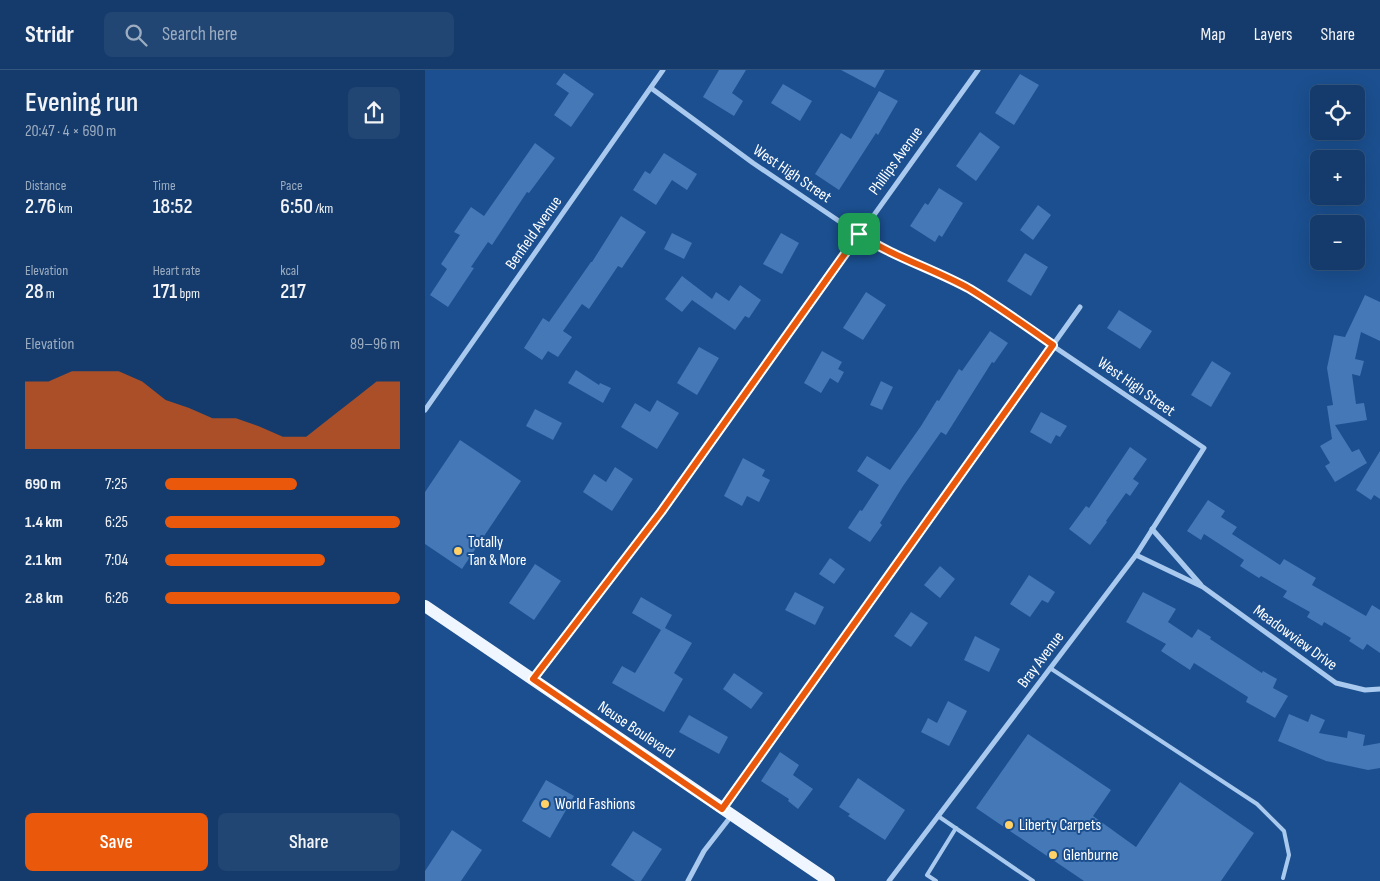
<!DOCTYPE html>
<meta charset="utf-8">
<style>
:root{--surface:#143b6b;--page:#214673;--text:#f1f3f6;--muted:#9dadc1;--line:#33557e;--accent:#ea580c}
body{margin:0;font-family:"Sofia Sans Condensed",sans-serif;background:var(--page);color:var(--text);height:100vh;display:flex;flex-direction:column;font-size:19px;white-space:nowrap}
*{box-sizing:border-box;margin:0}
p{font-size:16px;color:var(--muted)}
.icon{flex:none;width:28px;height:28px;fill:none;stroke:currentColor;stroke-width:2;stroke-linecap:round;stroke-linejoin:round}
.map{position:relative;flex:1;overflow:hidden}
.side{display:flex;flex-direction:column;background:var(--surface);width:425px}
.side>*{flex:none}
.controls{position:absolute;left:885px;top:15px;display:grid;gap:10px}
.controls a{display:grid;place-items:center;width:55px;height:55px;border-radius:8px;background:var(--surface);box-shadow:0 5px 20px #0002,0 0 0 1px var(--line);font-size:25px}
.pin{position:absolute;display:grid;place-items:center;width:42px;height:42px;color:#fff;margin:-21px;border-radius:10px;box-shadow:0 2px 8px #0006}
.round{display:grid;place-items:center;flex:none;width:52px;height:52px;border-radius:8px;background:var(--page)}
.head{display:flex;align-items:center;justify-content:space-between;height:85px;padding:0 25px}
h1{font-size:28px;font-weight:600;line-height:38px}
.figures{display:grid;grid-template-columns:repeat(3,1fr);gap:8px;height:85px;padding:5px 25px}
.figures div{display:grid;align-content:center}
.figures b{font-size:21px;font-weight:600}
.figures small{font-size:14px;font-weight:400}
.figures p{font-size:14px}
.chart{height:140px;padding:10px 25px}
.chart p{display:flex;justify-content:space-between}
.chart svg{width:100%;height:90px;margin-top:5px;fill:var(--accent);opacity:.7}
.primary-button{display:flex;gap:10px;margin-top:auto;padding:10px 25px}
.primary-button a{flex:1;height:58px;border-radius:8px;background:var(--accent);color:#fff;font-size:20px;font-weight:600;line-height:58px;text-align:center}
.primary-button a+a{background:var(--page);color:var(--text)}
ul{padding:0 25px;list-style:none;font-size:16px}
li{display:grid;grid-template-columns:80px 60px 1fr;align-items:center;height:38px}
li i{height:12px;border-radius:6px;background:var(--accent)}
header{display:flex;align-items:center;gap:30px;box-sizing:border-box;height:70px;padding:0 25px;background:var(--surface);border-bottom:1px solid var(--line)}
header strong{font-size:24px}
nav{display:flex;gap:28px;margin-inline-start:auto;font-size:18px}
.search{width:350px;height:45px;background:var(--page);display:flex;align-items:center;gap:12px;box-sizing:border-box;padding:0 18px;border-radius:8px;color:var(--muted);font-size:19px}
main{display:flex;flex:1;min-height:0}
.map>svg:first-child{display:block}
.building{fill:#4478b7}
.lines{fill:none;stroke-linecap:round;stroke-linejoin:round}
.service{stroke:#a9c9ee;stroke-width:4}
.minor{stroke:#a9c9ee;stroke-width:5}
.primary{stroke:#f0f6ff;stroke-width:12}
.route-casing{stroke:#fff;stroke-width:10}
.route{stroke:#ea580c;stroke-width:6}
.poi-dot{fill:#ffd166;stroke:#1b4f8f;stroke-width:2}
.labels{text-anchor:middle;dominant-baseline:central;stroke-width:4;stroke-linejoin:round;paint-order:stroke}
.street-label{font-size:16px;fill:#fff;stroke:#1b4f8f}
.poi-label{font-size:16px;fill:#fff;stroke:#1b4f8f;text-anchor:start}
</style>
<header>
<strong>Stridr</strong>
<div class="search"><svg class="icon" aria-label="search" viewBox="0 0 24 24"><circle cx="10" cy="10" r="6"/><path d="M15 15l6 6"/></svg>Search here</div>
<nav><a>Map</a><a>Layers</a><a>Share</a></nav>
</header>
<main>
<section class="side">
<div class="head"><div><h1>Evening run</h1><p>20:47 · 4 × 690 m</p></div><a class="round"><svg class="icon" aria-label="share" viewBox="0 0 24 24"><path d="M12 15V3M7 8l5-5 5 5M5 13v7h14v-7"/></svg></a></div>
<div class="figures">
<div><p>Distance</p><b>2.76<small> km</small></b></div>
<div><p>Time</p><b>18:52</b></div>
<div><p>Pace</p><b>6:50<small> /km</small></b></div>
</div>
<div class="figures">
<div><p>Elevation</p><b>28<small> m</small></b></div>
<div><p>Heart rate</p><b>171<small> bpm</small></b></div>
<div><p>kcal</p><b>217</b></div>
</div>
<div class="chart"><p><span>Elevation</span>89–96 m</p>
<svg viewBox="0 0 160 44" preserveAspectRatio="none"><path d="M0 44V11L10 11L20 6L30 6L40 6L50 11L60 20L70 24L80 29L90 29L100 33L110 38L120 38L130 29L140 20L150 11L160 11V44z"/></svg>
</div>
<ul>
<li><b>690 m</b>7:25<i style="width:56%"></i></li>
<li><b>1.4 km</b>6:25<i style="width:100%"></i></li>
<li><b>2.1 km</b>7:04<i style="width:68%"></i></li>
<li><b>2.8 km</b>6:26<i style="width:100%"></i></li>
</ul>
<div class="primary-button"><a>Save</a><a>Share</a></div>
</section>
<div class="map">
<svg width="955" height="811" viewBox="0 0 955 811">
<rect width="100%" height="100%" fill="#1b4f8f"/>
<!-- building -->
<g class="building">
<path d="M294,0H321L307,23L318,31L309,46L278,27Z"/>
<path d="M416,0H460L450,18Z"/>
<path d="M139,3L169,24L146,57L129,45L144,23L131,14Z"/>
<path d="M595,4L614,15L589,55L570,43Z"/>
<path d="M358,14L387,31L375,51L346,33Z"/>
<path d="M454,21L473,31L453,65L451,63L414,120L390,104L416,63L426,69Z"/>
<path d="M555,62L575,77L551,111L531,96Z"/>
<path d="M110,73L130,88L104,123L102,122L67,175L63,172L46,197L49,198L23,237L5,225L22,199L16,194L35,165L29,162L46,137L59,146Z"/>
<path d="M239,83L272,104L262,120L247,110L231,135L208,120L220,101L225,104Z"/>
<path d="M514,118L538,133L517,167L514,165L510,172L485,156L500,133L503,135Z"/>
<path d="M613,135L626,145L608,170L595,160Z"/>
<path d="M196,146L221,162L197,198L193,196L164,239L157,234L138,261L147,267L133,287L123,281L117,290L99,278L118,248L124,252L166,192H167Z"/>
<path d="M247,163L267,173L259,189L239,179Z"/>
<path d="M356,163L374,173L357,204L338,194Z"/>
<path d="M600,183L623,197L606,226L582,211Z"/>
<path d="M257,206L287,229L291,222L304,231L315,215L336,230L324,248L320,246L310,260L267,230L257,242L240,229Z"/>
<path d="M441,222L461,235L438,270L418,258Z"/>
<path d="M940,225L955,232V271L936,262L930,289L939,291L935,306L927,304L931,334L939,333L942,350L910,355L927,382L934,379L942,393L910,412L900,396L905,393L895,376L907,369L902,336L908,335L902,298L909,265L920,267Z"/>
<path d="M694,240L727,261L715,279L682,258Z"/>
<path d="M565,261L583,273L569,293L567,292L521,365L516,362L478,416L455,453L457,455L445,472L423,458L435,440L437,441L454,415L432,401L442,386L465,400L496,356L512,330L514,331L534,299L537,301Z"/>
<path d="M274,277L294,288L272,325L252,313Z"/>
<path d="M397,281L417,292L413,299L419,302L413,313L405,308L396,323L379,313Z"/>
<path d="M787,291L806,303L786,337L766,325Z"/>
<path d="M151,300L174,315L175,313L186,318L178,333L143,313Z"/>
<path d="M456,311L468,317L457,340L445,335Z"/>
<path d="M232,330L254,343L232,379L196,357L210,333L225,342Z"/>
<path d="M110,339L137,353L128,370L101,356Z"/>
<path d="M616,342L642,356L635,367L631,365L626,374L605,362Z"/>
<path d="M35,370L96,411L37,499L0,474V422Z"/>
<path d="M705,377L722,389L708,409L714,413L705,426L701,423L681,451L682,452L665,475L644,459L661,436L664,438Z"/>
<path d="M955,381V429L949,425L946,430L931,420Z"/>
<path d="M318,388L340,400L337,406L345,410L334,432L322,426L317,436L299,426Z"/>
<path d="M190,397L208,409L187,441L158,422L169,404L181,412Z"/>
<path d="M783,430L800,441L796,447L812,457L807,464L855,495L859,489L891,508L887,515L941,546L947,535L955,540V583L942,574L938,580L924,571L926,568L899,552L897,556L882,547L885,542L858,527L862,521L836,506L834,508L815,496L819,490L779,464L776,470L762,461Z"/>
<path d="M405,488L420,499L409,514L394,504Z"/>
<path d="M110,494L136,511L109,550L84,533Z"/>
<path d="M515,496L530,509L515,528L499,515Z"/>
<path d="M604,505L630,522L623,533L617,530L605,547L585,534Z"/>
<path d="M370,522L399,537L390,555L360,540Z"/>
<path d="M718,522L751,539L743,552L767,568L773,559L786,567L785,569L837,603L838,601L852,609L848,618L863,626L850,648L821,632L823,627L769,593L765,600L736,581L741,574L701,552Z"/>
<path d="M216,527L247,545L240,558L267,573L249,603L258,609L239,642L187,613L197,596L210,603L236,560L207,543Z"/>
<path d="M486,542L503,553L486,577L469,566Z"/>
<path d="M550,566L575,579L564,602L539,590Z"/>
<path d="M309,603L338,623L326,639L298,619Z"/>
<path d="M523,631L542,641L524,676L496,662L503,648L512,653Z"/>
<path d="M864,644L883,652L886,644L900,650L894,663L922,668L923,661L940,665L938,676L955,673V698L943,700L901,691L853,671Z"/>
<path d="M264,645L303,667L294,684L254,662Z"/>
<path d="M603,664L686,720L668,746L711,777L755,712L829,763L796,811H659L551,738Z"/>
<path d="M355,682L374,695L368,705L388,719L373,739L363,731L364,729L336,711Z"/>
<path d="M433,708L480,740L460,770L423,746L425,744L414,737Z"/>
<path d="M121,710L149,726L125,768L97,751Z"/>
<path d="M27,760L57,780L36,811H0V801Z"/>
<path d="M208,761L237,779L216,811H210L186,795Z"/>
</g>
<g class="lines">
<!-- service -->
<g class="service">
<path d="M625,598L832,734L859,761L864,785L858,808"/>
<path d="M513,746L608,811"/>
<path d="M511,811L502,805L531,758"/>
</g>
<!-- minor -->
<g class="minor">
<path d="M226,18L328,93L439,168L545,220L779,378L711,485L464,811"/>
<path d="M0,340L238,0"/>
<path d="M727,459L776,515"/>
<path d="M711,485L778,517L911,613L940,620L955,619"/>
<path d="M108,609L236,442L553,0"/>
<path d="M297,739L655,237"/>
<path d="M263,811L279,781L307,745"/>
</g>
<!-- primary -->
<path class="primary" d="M0,536L404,811"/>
</g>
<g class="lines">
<defs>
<path id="route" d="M434,164C468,187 509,199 545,219C573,236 601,256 628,275L297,739L108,609L236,442Z"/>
</defs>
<!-- route casing -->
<use href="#route" class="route-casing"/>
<!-- route -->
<use href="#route" class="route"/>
</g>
<!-- markers -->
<g class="poi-dot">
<circle cx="33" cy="481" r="5"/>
<circle cx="120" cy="734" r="5"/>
<circle cx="584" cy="755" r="5"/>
<circle cx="628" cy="785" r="5"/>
</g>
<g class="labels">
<!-- street labels -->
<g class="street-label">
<text transform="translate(471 91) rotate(-54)">Phillips Avenue</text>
<text transform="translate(367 104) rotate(34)">West High Street</text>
<text transform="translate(109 163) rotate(-55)">Benfield Avenue</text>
<text transform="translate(711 317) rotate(35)">West High Street</text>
<text transform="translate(870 568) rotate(36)">Meadowview Drive</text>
<text transform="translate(616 590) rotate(-53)">Bray Avenue</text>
<text transform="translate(211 660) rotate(34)">Neuse Boulevard</text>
</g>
<!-- poi labels -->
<g class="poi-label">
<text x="43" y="472">Totally<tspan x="43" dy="18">Tan &amp; More</tspan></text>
<text x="130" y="734">World Fashions</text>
<text x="594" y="755">Liberty Carpets</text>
<text x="638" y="785">Glenburne</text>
</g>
</g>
</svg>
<div class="controls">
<a><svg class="icon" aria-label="locate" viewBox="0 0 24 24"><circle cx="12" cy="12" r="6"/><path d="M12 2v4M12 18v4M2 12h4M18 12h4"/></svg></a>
<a>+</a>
<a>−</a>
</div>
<div class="pin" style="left:434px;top:164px;background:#1e9e55"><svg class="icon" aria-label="arrive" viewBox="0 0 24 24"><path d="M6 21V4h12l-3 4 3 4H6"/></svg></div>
</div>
</main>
